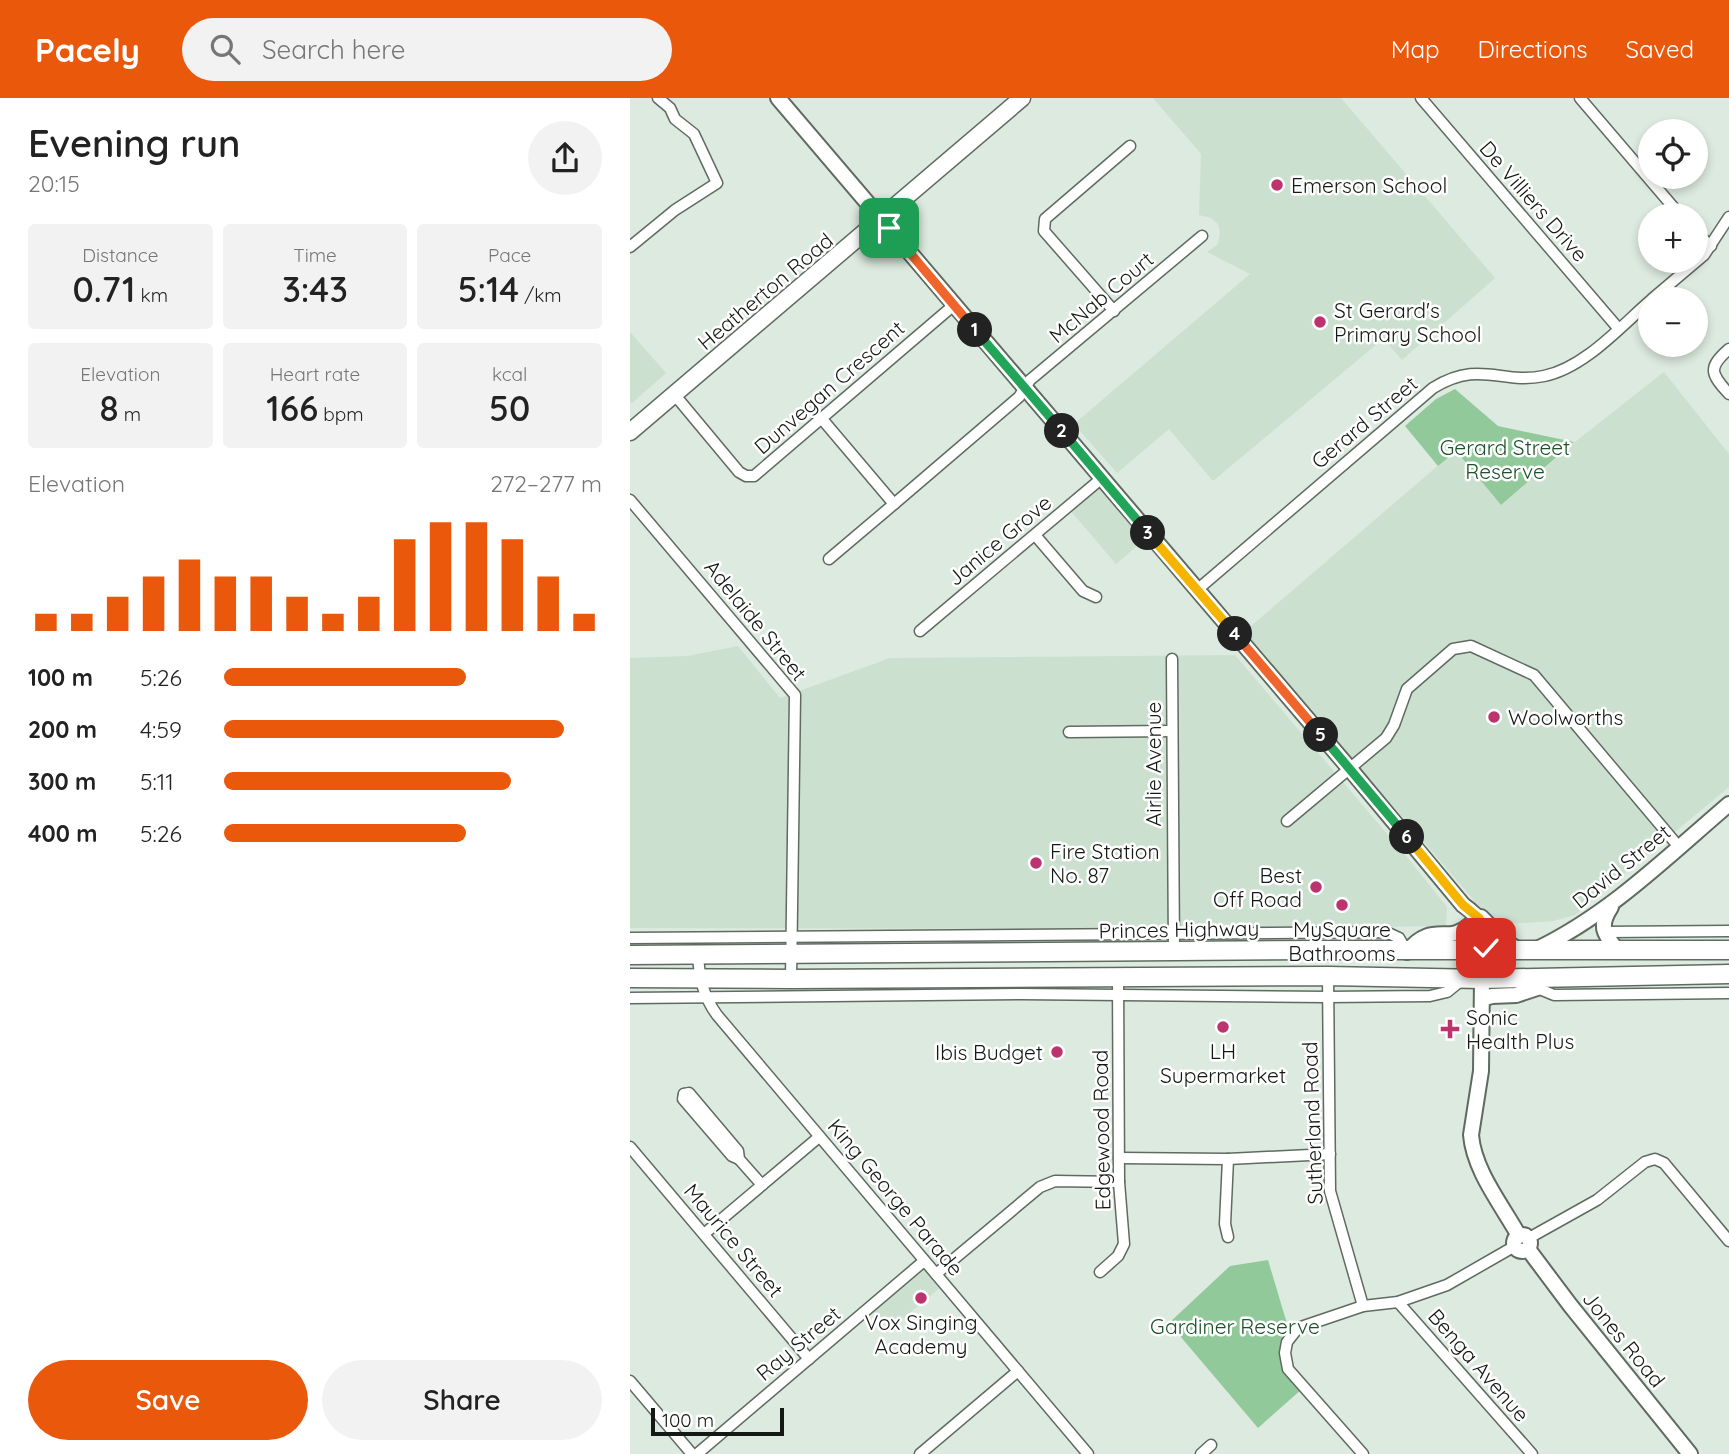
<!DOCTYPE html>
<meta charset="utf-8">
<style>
:root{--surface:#fff;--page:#f2f2f2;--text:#222;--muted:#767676;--accent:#ea580c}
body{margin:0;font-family:Quicksand,sans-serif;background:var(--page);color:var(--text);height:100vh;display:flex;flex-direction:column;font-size:26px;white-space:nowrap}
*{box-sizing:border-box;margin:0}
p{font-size:23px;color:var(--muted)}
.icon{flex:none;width:38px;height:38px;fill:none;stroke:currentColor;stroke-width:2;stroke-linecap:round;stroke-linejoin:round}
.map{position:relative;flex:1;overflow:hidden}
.side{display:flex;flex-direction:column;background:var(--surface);width:630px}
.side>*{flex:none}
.buttons{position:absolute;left:1008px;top:21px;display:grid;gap:14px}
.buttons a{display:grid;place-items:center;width:70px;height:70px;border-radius:50%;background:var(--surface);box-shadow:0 4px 10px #0003;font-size:35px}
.scale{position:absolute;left:21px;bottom:18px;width:133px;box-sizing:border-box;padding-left:7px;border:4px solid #141915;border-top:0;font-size:19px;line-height:24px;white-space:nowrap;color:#141915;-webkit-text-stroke:5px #fff;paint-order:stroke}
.pin{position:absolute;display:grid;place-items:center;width:60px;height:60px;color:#fff;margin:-30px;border-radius:14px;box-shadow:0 4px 10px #0006}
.km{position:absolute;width:35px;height:35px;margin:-18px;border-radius:50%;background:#222;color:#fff;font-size:19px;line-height:35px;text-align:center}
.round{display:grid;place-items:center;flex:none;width:74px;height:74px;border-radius:37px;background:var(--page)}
.overview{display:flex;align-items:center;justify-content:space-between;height:119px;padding:0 28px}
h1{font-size:38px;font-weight:600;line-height:52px}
.stats{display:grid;grid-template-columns:repeat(3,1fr);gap:10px;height:119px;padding:7px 28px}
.stats div{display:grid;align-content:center;border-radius:7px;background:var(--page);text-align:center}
.stats b{font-size:35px;font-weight:600}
.stats small{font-size:19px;font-weight:400}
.stats p{font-size:19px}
.chart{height:196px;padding:14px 28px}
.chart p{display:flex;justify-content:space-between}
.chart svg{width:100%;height:126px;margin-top:7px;stroke:var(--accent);stroke-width:6}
.primary-button{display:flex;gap:14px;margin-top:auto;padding:14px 28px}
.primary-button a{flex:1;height:80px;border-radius:42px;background:var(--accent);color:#fff;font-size:28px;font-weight:600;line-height:80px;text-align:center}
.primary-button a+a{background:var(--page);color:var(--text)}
ul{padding:0 28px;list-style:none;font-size:23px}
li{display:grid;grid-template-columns:112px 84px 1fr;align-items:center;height:52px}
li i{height:18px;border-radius:9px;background:var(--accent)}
header{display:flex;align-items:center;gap:42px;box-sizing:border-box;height:98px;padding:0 35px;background:var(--accent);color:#fff}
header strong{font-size:33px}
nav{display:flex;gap:38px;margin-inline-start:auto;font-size:24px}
.search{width:490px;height:63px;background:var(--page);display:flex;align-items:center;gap:18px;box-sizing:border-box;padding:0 24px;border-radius:38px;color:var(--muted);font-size:26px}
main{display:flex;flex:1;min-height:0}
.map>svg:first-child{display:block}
.built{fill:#cce0cf}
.green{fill:#91c99b}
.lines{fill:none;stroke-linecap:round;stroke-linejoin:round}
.street-casing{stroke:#5f6b60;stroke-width:13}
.secondary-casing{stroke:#5f6b60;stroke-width:18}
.primary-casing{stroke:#5f6b60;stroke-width:19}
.highway-casing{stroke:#5f6b60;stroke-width:21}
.street{stroke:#fff;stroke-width:10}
.secondary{stroke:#fff;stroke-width:14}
.primary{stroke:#fff;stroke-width:16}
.highway{stroke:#fff;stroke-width:18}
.split-1-casing{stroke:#fff;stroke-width:14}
.split-2-casing{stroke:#fff;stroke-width:14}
.split-3-casing{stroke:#fff;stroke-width:14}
.split-4-casing{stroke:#fff;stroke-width:14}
.split-5-casing{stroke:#fff;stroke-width:14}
.split-6-casing{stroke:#fff;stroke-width:14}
.split-7-casing{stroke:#fff;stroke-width:14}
.split-1{stroke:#f0652b;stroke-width:9}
.split-2{stroke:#22a559;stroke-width:9}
.split-3{stroke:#22a559;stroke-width:9}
.split-4{stroke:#f5b400;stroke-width:9}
.split-5{stroke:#f0652b;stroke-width:9}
.split-6{stroke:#22a559;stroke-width:9}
.split-7{stroke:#f5b400;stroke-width:9}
.poi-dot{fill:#bd336e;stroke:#fff;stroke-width:2.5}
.labels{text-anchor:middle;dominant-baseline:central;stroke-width:5;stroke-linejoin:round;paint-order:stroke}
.poi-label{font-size:21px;fill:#141915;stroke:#fff;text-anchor:start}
.street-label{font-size:21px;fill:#141915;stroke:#fff}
.park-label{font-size:21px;fill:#1d512b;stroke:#fff}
</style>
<header>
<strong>Pacely</strong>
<div class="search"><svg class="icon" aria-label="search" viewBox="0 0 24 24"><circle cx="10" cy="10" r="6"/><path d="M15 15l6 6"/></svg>Search here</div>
<nav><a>Map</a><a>Directions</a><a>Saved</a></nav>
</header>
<main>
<section class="side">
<div class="overview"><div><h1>Evening run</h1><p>20:15</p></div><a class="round"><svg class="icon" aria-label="share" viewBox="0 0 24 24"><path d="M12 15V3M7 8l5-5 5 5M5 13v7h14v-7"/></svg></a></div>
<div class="stats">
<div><p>Distance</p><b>0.71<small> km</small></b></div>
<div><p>Time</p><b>3:43</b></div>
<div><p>Pace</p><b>5:14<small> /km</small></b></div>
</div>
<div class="stats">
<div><p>Elevation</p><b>8<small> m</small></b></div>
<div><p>Heart rate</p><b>166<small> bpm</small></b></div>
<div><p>kcal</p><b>50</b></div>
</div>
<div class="chart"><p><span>Elevation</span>272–277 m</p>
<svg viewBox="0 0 160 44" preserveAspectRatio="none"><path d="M5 44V38M15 44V38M25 44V32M35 44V25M45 44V19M55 44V25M65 44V25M75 44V32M85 44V38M95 44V32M105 44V12M115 44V6M125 44V6M135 44V12M145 44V25M155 44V38"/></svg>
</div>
<ul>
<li><b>100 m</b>5:26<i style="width:64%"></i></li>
<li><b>200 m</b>4:59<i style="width:90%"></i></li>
<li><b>300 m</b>5:11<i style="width:76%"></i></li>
<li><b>400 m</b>5:26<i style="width:64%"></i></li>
</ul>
<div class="primary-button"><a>Save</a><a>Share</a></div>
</section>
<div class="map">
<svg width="1099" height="1356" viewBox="0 0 1099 1356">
<rect width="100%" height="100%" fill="#ddeadf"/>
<!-- built -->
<g class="built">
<path d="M523,0H711L865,180L772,262L753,241L583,383L539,331L487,375L444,326L620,176L577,154L588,146L590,134L588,126L581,120L569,117L571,56Z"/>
<path d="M0,234L36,275L2,305L0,303Z"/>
<path d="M1034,274L1099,356V689L945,817L923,823L865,827L614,534L825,353L871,407L950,340Z"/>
<path d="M465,390L473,391L515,441L486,466L440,412Z"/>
<path d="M108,548L150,600L260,560L605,557L781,764L817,809L816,828L540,831L0,830V560L57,558Z"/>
<path d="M294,1169L311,1189L260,1231L243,1211Z"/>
</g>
<!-- green -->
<g class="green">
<path d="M825,291L868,328L944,344L871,407L826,353L808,368L775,328L806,301Z"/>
<path d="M638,1162L658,1229C641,1253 656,1272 672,1291L628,1330L539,1225L600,1168Z"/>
</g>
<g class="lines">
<defs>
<g id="street">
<path d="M791,0L988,230"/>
<path d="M950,0L1050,117"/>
<path d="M1066,135L1081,148"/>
<path d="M0,149L45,112L87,85L64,36L45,21L40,10L28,0"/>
<path d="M1022,201L1074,157L1099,119"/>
<path d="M484,213L414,133L415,121L500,48"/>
<path d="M1099,251C1077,270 1081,276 1099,296"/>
<path d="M44,296L109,374L116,378H124L324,207"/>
<path d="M192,321L264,406L389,299L400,282L572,138"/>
<path d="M0,402L165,597L161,881"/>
<path d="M405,437L453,493L466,499"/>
<path d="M199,461L264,406"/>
<path d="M567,492L803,290C850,261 871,287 914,278C954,270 990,229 1020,203"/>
<path d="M290,533L472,380"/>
<path d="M542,561L544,854"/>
<path d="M439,634L541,633"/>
<path d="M657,723L756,640L764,627L777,591L823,551L841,548L904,577L1049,749"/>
<path d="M975,834L1099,833"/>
<path d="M0,840L756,834L769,840L777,854"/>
<path d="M68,856C69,879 73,898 87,917L458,1356"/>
<path d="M698,878L700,1093L733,1208"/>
<path d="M907,890L924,897L1099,895"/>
<path d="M0,900L391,896L697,899L800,898L817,894L833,881"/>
<path d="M54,996L59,995L108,1053L109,1061L132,1087"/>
<path d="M54,996L53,1001L102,1058L109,1061"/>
<path d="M0,1049L179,1261"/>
<path d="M489,1060L598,1061L700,1056"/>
<path d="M74,1136L189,1039"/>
<path d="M598,1139L595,1126L598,1061"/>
<path d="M899,1140L967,1102L1015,1064L1025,1061L1034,1065L1099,1143"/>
<path d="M470,1174L488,1158L494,1146L489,1084L488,879"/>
<path d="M306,1176L410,1089L425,1083L489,1084"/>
<path d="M768,1204L902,1356"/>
<path d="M0,1283L62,1356"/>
<path d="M67,1356L294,1163"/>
<path d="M290,1356L388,1273"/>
<path d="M571,1356L581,1347"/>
<path d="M733,1356L658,1271L655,1255L657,1244L668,1230L733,1208L768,1204L817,1187L885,1148"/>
</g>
<g id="secondary">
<path d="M148,0L720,671L833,807C851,819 857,832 856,853"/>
<path d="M981,809C968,829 974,835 987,852"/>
<path d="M851,819L875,843L890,853"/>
<path d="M907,851C980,816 1038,758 1099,706"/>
<path d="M777,854C803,822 817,848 840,827"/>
<path d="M852,881L851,973L841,1037C844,1073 872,1107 889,1138"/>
<path d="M852,901L862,898L886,897L907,890V881"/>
<circle cx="892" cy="1145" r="8"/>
<path d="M898,1151L940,1207L1060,1356"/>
</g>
<path id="primary" d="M0,334L392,0"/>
<g id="highway">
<path d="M0,857L687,852H1099"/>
<path d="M0,880L161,881L698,878L852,881L1099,876"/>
</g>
</defs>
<!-- street casing -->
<use href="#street" class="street-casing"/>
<!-- secondary casing -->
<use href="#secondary" class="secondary-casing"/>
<!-- primary casing -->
<use href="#primary" class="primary-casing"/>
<!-- highway casing -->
<use href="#highway" class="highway-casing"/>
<!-- street -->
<use href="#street" class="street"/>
<!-- secondary -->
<use href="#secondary" class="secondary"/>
<!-- primary -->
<use href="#primary" class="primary"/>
<!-- highway -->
<use href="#highway" class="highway"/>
</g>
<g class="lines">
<defs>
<path id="split-1" d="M259,130L345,232"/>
<path id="split-2" d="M345,232L432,333"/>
<path id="split-3" d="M432,333L518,435"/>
<path id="split-4" d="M518,435L605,536"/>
<path id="split-5" d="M605,536L691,637"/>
<path id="split-6" d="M691,637L777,739"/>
<path id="split-7" d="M777,739L833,807L849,820L855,832L856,850"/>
</defs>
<!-- split-1 casing -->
<use href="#split-1" class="split-1-casing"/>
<!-- split-2 casing -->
<use href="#split-2" class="split-2-casing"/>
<!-- split-3 casing -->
<use href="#split-3" class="split-3-casing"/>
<!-- split-4 casing -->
<use href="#split-4" class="split-4-casing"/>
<!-- split-5 casing -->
<use href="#split-5" class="split-5-casing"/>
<!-- split-6 casing -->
<use href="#split-6" class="split-6-casing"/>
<!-- split-7 casing -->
<use href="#split-7" class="split-7-casing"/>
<!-- split-1 -->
<use href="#split-1" class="split-1"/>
<!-- split-2 -->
<use href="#split-2" class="split-2"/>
<!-- split-3 -->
<use href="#split-3" class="split-3"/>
<!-- split-4 -->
<use href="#split-4" class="split-4"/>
<!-- split-5 -->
<use href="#split-5" class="split-5"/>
<!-- split-6 -->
<use href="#split-6" class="split-6"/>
<!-- split-7 -->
<use href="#split-7" class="split-7"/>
</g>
<!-- markers -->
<g class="poi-dot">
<circle cx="647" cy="87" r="7"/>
<circle cx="690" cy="224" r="7"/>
<circle cx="864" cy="619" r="7"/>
<circle cx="406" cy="765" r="7"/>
<circle cx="686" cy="789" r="7"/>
<circle cx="712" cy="807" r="7"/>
<circle cx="593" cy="929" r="7"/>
<path d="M816.5 920.5h7v7h7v7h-7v7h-7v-7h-7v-7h7z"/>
<circle cx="427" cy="954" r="7"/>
<circle cx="291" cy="1200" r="7"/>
</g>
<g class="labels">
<!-- poi labels -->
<g class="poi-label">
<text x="661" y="87">Emerson School</text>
<text x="704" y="212">St Gerard's<tspan x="704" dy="24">Primary School</tspan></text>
<text x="878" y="619">Woolworths</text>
<text x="420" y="753">Fire Station<tspan x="420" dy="24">No. 87</tspan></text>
<text x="672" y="777" text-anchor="end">Best<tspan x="672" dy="24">Off Road</tspan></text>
<text x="712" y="831" text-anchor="middle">MySquare<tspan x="712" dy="24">Bathrooms</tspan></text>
<text x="836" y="919">Sonic<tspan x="836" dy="24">Health Plus</tspan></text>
<text x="593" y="953" text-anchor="middle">LH<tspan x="593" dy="24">Supermarket</tspan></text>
<text x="413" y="954" text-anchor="end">Ibis Budget</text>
<text x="291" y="1224" text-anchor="middle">Vox Singing<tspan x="291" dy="24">Academy</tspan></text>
</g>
<!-- street labels -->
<g class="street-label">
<text transform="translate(904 103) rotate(49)">De Villiers Drive</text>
<text transform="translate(135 193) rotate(-40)">Heatherton Road</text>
<text transform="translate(471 199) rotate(-40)">McNab Court</text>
<text transform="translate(199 289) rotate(-41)">Dunvegan Crescent</text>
<text transform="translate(734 324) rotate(-40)">Gerard Street</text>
<text transform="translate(369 442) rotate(-40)">Janice Grove</text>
<text transform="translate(126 522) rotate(51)">Adelaide Street</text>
<text transform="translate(523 666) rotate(-90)">Airlie Avenue</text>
<text transform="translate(991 768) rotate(-39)">David Street</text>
<text transform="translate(549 831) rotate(-1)">Princes Highway</text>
<text transform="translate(682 1025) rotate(-92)">Sutherland Road</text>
<text transform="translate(471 1032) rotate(-91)">Edgewood Road</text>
<text transform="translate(266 1099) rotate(50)">King George Parade</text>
<text transform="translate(104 1142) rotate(50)">Maurice Street</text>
<text transform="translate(994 1241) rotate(51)">Jones Road</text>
<text transform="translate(168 1245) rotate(-40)">Ray Street</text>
<text transform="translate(849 1267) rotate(49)">Benga Avenue</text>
</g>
<!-- park labels -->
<g class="park-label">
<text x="875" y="349">Gerard Street<tspan x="875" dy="24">Reserve</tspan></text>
<text x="605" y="1228">Gardiner Reserve</text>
</g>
</g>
</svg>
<div class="buttons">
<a><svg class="icon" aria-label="locate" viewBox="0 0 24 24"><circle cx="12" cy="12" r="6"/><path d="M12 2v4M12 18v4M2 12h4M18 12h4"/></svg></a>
<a>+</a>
<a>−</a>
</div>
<div class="scale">100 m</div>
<div class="pin" style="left:259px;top:130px;background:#1e9e55"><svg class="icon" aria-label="arrive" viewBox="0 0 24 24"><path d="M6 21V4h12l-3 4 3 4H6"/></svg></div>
<div class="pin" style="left:856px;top:850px;background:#d93025"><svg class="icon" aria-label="check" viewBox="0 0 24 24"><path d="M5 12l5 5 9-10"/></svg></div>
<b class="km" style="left:345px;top:232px">1</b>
<b class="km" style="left:432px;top:333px">2</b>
<b class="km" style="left:518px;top:435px">3</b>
<b class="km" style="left:605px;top:536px">4</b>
<b class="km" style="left:691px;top:637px">5</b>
<b class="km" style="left:777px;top:739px">6</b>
</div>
</main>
